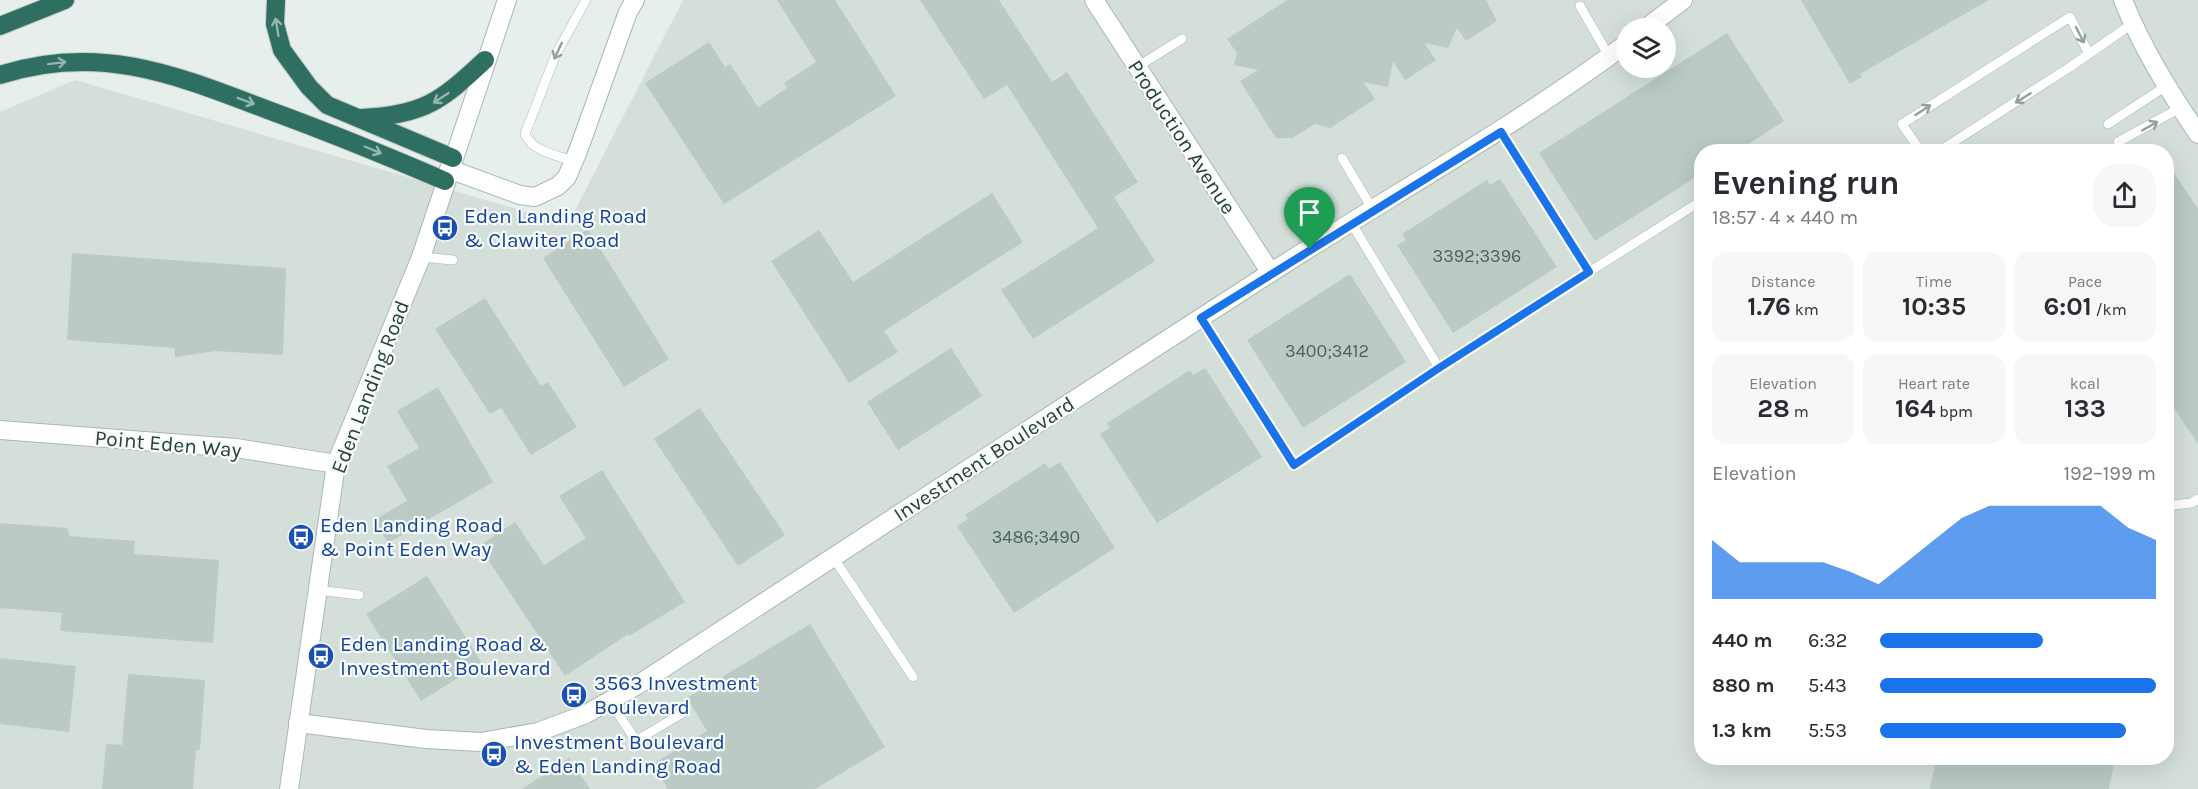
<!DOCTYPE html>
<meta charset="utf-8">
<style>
:root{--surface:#fff;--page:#f7f7f7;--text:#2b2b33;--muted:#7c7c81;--accent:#1a73e8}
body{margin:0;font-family:Karla,sans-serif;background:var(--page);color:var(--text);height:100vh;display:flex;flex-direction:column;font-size:22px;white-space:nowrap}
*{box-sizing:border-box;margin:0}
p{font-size:20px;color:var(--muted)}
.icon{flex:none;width:33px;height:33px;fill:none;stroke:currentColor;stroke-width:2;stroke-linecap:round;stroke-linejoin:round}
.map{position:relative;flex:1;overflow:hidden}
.drawer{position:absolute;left:1694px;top:144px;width:480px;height:621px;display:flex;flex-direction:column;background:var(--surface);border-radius:24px;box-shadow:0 6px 24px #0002}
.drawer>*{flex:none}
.buttons{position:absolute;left:1616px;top:18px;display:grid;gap:12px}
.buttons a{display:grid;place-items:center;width:60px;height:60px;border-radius:50%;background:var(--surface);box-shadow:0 6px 24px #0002;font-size:30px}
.pin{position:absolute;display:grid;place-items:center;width:51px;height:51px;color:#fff;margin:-62px -26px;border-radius:50% 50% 50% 0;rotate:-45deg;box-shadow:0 0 6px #0007}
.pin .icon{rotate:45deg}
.round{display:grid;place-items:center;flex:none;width:63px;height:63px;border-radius:24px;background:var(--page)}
.head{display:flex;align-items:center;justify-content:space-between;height:102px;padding:0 18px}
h1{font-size:33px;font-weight:700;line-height:45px}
.figures{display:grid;grid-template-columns:repeat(3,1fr);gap:9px;height:102px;padding:6px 18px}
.figures div{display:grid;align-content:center;border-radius:15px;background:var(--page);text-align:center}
.figures b{font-size:26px;font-weight:700}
.figures small{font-size:16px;font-weight:400}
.figures p{font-size:16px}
.chart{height:168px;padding:12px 18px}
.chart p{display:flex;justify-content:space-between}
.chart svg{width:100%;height:108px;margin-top:6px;fill:var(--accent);opacity:.7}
ul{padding:0 18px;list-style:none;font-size:20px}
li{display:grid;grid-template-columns:96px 72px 1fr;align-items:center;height:45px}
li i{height:15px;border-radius:8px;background:var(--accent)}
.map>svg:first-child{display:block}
.built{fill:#d4dfda;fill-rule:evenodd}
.building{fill:#bbcac4}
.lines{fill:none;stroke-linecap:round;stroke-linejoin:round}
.service-casing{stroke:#a8b8b2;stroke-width:10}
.minor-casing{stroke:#a8b8b2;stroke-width:20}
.tertiary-casing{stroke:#a8b8b2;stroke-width:20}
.motorway-casing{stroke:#c2cac8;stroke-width:20}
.service{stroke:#fff;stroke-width:9}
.minor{stroke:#fff;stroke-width:18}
.tertiary{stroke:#fff;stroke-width:18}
.motorway{stroke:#2f6f62;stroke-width:18}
.oneway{stroke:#93b5ae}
.oneway2{stroke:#92a09c}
.route-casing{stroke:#fff;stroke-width:12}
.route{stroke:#1a73e8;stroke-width:8}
.labels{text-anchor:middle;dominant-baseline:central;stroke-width:4.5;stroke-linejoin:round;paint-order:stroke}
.number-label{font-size:18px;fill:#4a645c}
.street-label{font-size:21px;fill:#24423a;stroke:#f7fbf9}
.transit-label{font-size:21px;fill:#164399;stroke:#f7fbf9;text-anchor:start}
</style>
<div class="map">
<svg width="2198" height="789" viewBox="0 0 2198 789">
<rect width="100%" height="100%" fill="#e6efeb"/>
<!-- built -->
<path class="built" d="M683,0H2198V789H0V112L75,80L568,224ZM1626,28H1665V68H1626ZM1701,152H2166V758H1701Z"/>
<!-- building -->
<g class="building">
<path d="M777,0H835L896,96L724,204L645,83L709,42L725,67L730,64L758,107L787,88L784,83L816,62Z"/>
<path d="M920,0H999L1052,82L1067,72L1138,182L1114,197L1155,261L1033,339L1001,290L1098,228L1007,85L984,99Z"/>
<path d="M1287,0H1486L1497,21L1466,41L1457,28L1448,48L1424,43L1436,60L1405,80L1393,61L1388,87L1363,82L1375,99L1330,128L1315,124L1292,138H1276L1240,81L1258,70L1234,65L1237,53L1227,39Z"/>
<path d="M1801,0H1989L1860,74L1862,77L1850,84Z"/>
<path d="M1727,33L1784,121L1736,152H1701V174L1595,241L1539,153Z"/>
<path d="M2166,161L2198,209V444L2166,396Z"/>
<path d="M1500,179L1557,267L1453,333L1397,245L1406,240L1402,234L1487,180L1490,185Z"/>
<path d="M992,193L1023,242L884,331L898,352L849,383L771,261L819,230L853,282Z"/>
<path d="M588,229L669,359L624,387L543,258Z"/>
<path d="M72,253L286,268L283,355L216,351L175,357V348L67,340Z"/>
<path d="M1350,274L1406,362L1303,428L1247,340Z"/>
<path d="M485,298L541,386L548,382L577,427L531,455L501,408L490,414L435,329Z"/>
<path d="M951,348L982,396L898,450L867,402Z"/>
<path d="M1205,368L1262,457L1157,523L1100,434L1110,428L1107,423L1190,370L1193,375Z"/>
<path d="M438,387L493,482L388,543L374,520L407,501L387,466L419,448L397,411Z"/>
<path d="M700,408L785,535L738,566L654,439Z"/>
<path d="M1060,462L1115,548L1014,613L957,526L968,519L965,515L1045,463L1049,469Z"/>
<path d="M602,470L685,602L629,636L628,634L565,676L479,546L515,522L544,565L586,538L559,496Z"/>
<path d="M0,523L68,528L69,536L135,541L134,554L219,560L213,643L60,631L62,613L0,608Z"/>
<path d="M427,576L482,663L421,701L366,614Z"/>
<path d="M810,624L885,747L815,789H668L653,764L707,731L687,698Z"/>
<path d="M0,658L76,666L69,732L0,724Z"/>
<path d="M128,674L205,680L200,750H196L193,789H102L106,744L122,745Z"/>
<path d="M569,758L590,789H522Z"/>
<path d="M1936,758H2115L2109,789H1930Z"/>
</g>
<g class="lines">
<defs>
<g id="service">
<path d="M1580,6L1609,56"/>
<path d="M1137,67L1182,39"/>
<path d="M2108,124L2166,86"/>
<path d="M1501,131L1589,272L1701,201"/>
<path d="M2118,142L2180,108"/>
<path d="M1921,152L1902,124L2070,17L2089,54"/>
<path d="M1938,152L2070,67L2132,24"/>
<path d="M1342,158L1373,210"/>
<path d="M573,161C556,155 533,152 525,134L556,54L586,0"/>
<path d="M1352,224L1439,368L1589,272"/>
<path d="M421,257L453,260"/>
<path d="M1201,318L1294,465L1439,368"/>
<path d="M2166,499L2174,505L2191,503L2198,499"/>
<path d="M833,557L913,677"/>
<path d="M317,590L359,595"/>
<path d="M610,701L636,741L684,712"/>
</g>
<g id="minor">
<path d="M1094,0L1271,273"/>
<path d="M2123,0C2142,48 2169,91 2198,134"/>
<path d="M1646,28L1683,0"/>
<path d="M449,169L520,195L535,197L558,186L567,177L578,151L628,12L635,0"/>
<path d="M0,430L236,448L336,464"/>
<path d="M298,723L426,739L481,742L538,732L586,714L636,686C846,549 1056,411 1267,275C1387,198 1511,129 1626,44"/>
</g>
<path id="tertiary" d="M289,789L336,464L421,257L507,0"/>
<g id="motorway">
<path d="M276,0L275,24L282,50L309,87L327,105L453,158"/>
<path d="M0,26L65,0"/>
<path d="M0,75C100,43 176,75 268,110C328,132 387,156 445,181"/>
<path d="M362,118C424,115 441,101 485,60"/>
</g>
</defs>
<!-- service casing -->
<use href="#service" class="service-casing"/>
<!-- minor casing -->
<use href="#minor" class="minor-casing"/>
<!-- tertiary casing -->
<use href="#tertiary" class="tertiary-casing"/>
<!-- motorway casing -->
<use href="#motorway" class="motorway-casing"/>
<!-- service -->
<use href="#service" class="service"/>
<!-- minor -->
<use href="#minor" class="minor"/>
<!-- tertiary -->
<use href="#tertiary" class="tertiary"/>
<!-- motorway -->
<use href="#motorway" class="motorway"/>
</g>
<!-- one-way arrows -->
<defs><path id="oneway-shaft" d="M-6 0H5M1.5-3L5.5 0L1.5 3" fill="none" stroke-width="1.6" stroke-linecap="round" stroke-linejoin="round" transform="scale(1.5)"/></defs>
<g class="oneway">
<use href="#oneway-shaft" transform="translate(277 27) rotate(-99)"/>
<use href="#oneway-shaft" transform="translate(57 63) rotate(-7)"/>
<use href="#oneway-shaft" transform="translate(441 98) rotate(147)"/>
<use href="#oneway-shaft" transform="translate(246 101) rotate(20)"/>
<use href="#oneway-shaft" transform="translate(373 150) rotate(23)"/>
</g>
<g class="oneway2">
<use href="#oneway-shaft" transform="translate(2080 35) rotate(63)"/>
<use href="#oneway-shaft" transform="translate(558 51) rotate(115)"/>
<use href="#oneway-shaft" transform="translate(2023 98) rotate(148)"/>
<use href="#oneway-shaft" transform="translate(1923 110) rotate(-33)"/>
<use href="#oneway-shaft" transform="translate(2150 126) rotate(-30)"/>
</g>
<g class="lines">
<defs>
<path id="route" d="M1501,132L1589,272L1439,368L1294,465L1201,318Z"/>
</defs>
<!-- route casing -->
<use href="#route" class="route-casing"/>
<!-- route -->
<use href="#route" class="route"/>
</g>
<!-- icons -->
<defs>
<symbol id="bus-disc" viewBox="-11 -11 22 22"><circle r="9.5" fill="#1a4fb4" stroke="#f7fbf9"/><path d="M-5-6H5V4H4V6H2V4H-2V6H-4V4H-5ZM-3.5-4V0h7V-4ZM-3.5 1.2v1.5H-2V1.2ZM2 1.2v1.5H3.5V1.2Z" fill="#fff"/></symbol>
</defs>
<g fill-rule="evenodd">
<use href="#bus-disc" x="430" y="213" width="30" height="30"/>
<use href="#bus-disc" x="286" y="522" width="30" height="30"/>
<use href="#bus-disc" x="306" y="641" width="30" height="30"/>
<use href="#bus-disc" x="559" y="680" width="30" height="30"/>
<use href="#bus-disc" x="479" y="739" width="30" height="30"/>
</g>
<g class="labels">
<!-- number labels -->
<g class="number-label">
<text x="1477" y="256">3392;3396</text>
<text x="1327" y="351">3400;3412</text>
<text x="1036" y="537">3486;3490</text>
</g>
<!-- street labels -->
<g class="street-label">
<text transform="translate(1182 137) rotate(57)">Production Avenue</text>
<text transform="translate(370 387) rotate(-69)">Eden Landing Road</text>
<text transform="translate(168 444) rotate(5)">Point Eden Way</text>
<text transform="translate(984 459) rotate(-33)">Investment Boulevard</text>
</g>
<!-- transit labels -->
<g class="transit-label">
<text x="464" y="216">Eden Landing Road<tspan x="464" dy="24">&amp; Clawiter Road</tspan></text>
<text x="320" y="525">Eden Landing Road<tspan x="320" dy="24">&amp; Point Eden Way</tspan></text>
<text x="340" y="644">Eden Landing Road &amp;<tspan x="340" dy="24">Investment Boulevard</tspan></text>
<text x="594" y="683">3563 Investment<tspan x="594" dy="24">Boulevard</tspan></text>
<text x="514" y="742">Investment Boulevard<tspan x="514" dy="24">&amp; Eden Landing Road</tspan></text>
</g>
</g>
</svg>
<div class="buttons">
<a><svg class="icon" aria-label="layers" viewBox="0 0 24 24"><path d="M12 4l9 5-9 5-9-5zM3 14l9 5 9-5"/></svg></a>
</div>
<div class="pin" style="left:1310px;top:249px;background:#1e9e55"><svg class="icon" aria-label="arrive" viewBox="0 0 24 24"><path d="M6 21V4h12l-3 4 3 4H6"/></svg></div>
<section class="drawer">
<div class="head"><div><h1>Evening run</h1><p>18:57 · 4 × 440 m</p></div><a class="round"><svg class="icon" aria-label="share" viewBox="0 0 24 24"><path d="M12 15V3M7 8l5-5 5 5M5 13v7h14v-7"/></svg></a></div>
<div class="figures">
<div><p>Distance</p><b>1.76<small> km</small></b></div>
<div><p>Time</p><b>10:35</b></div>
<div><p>Pace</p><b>6:01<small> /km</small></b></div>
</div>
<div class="figures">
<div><p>Elevation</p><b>28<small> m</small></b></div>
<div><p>Heart rate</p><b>164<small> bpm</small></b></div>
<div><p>kcal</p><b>133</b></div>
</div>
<div class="chart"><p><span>Elevation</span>192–199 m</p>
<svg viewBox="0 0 160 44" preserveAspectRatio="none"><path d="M0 44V20L10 29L20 29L30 29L40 29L50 33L60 38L70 29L80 20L90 11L100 6L110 6L120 6L130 6L140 6L150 15L160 20V44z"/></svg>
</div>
<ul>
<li><b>440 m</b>6:32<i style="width:59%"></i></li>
<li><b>880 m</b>5:43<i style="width:100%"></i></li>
<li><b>1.3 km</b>5:53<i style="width:89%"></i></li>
</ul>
</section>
</div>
